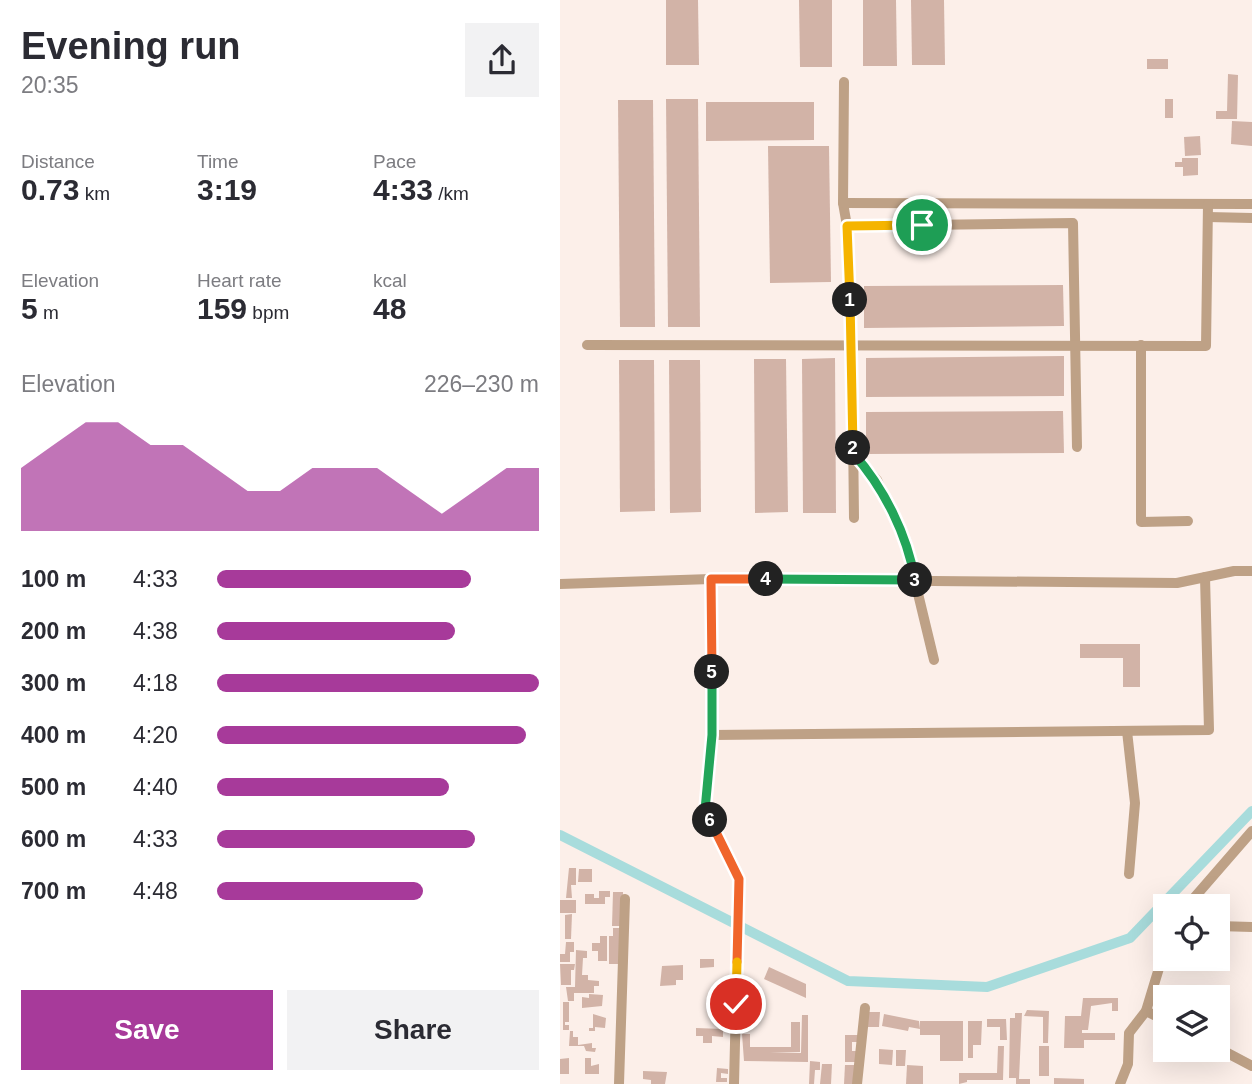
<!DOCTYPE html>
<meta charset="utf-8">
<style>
:root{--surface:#fff;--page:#f2f2f3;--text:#2b2b33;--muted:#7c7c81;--accent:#a73a9a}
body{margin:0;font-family:Arial,sans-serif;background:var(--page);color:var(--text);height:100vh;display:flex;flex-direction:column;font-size:26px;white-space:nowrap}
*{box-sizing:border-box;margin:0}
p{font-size:23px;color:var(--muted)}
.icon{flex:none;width:38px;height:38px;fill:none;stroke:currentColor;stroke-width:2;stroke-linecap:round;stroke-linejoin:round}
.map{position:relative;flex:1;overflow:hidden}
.side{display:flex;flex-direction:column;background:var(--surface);width:560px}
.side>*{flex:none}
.controls{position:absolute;left:593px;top:894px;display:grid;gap:14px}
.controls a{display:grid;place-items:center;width:77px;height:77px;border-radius:0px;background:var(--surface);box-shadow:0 7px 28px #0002;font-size:35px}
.pin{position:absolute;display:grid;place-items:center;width:60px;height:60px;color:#fff;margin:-30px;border:4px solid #fff;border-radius:50%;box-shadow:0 2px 7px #0007}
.km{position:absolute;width:35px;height:35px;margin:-18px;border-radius:50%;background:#222;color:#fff;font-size:19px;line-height:35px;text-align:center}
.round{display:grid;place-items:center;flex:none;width:74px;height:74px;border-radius:0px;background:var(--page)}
.headline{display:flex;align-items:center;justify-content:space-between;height:119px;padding:0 21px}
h1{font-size:38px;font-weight:600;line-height:52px}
.figures{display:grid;grid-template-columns:repeat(3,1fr);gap:10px;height:119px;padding:7px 21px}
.figures div{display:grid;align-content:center}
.figures b{font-size:30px;font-weight:600}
.figures small{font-size:19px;font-weight:400}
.figures p{font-size:19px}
.chart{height:196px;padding:14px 21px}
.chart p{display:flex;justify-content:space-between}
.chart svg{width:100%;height:126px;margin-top:7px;fill:var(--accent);opacity:.7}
.action{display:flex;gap:14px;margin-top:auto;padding:14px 21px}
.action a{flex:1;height:80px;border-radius:0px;background:var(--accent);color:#fff;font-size:28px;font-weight:600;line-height:80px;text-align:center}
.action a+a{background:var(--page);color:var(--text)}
ul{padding:0 21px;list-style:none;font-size:23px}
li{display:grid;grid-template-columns:112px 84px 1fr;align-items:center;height:52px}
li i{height:18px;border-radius:9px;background:var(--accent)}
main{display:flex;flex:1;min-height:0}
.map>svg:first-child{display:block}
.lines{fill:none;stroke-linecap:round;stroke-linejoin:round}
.canal{stroke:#a8dcdc;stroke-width:10}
.building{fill:#d2b3a7}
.minor{stroke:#bea186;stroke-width:10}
.split-1-casing{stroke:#fff;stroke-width:14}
.split-2-casing{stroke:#fff;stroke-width:14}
.split-3-casing{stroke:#fff;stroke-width:14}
.split-4-casing{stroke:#fff;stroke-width:14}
.split-5-casing{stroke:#fff;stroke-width:14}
.split-6-casing{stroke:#fff;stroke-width:14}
.split-7-casing{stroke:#fff;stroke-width:14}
.split-8-casing{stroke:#fff;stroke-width:14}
.split-1{stroke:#f5b400;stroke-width:9}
.split-2{stroke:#f5b400;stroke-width:9}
.split-3{stroke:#22a559;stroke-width:9}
.split-4{stroke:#22a559;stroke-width:9}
.split-5{stroke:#f0652b;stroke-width:9}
.split-6{stroke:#22a559;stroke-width:9}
.split-7{stroke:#f0652b;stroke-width:9}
.split-8{stroke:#f5b400;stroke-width:9}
</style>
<main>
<section class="side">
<div class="headline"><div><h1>Evening run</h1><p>20:35</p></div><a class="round"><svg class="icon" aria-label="share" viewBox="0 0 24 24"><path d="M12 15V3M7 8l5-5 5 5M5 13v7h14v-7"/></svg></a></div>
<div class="figures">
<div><p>Distance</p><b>0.73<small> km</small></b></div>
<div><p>Time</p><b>3:19</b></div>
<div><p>Pace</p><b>4:33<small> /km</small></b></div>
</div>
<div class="figures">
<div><p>Elevation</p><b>5<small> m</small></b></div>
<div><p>Heart rate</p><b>159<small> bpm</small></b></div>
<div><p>kcal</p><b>48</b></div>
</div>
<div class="chart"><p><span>Elevation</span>226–230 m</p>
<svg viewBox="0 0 160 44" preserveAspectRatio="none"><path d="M0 44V22L10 14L20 6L30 6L40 14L50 14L60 22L70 30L80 30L90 22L100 22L110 22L120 30L130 38L140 30L150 22L160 22V44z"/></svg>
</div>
<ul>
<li><b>100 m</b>4:33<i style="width:79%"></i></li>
<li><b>200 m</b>4:38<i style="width:74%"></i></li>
<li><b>300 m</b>4:18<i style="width:100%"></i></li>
<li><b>400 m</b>4:20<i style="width:96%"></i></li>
<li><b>500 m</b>4:40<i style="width:72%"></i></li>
<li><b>600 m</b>4:33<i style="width:80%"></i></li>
<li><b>700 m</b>4:48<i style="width:64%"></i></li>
</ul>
<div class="action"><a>Save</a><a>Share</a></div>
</section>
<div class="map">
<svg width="692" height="1084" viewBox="0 0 692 1084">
<rect width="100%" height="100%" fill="#fcefe9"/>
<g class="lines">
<!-- canal -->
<path class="canal" d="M0,835L288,981L427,987L570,938L692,811"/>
</g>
<!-- building -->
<g class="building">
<path d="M106,0H138L139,65H106Z"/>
<path d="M239,0H272V67H240Z"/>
<path d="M303,0H336L337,66H303Z"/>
<path d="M351,0H384L385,65H352Z"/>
<rect x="587" y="59" width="21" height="10"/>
<path d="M668,74L678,75L677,119H656V111H667Z"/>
<path d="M106,99H138L140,327H108Z"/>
<rect x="605" y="99" width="8" height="19"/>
<path d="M58,100H93L95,327H60Z"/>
<path d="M146,102H254V140L146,141Z"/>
<path d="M672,121L692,122V146L671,144Z"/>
<path d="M640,136L641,155L625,156L624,137Z"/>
<path d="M208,146H269L271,282L210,283Z"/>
<path d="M622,158H638V175L623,176V167H615V162H622Z"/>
<path d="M503,285L504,326L304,328V286Z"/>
<path d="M504,356V396L306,397V358Z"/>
<path d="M275,358L276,513H243L242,359Z"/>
<path d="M194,359H226L228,512L195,513Z"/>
<path d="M59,360H94L95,511L60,512Z"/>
<path d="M109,360H140L141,512L110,513Z"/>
<path d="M503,411L504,453L306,454V412Z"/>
<path d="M520,644H580V687H563V658H520Z"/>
<path d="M9,868H16V885H11L12,898H6Z"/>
<path d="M19,869H32V882H18Z"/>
<path d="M39,891H50V897H45V904H25V894H34V898H39Z"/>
<path d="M53,892H63L62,926H52Z"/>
<rect x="0" y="900" width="16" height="13"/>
<path d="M12,914L11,939H5V915Z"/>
<path d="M53,928H61V964H49V936H53Z"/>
<path d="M40,936H47V961H38V951H32V943H40Z"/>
<path d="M6,942H14V952H10V962H0V954H5Z"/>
<path d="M16,950L27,951V958H23L22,975H28V980L39,981V986H34V993H14V1001H8L6,987H15Z"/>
<path d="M140,959H154V967L140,968Z"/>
<path d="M0,964H15L14,970H11V985H1Z"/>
<path d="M123,965V980H116V985L100,986L102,966Z"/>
<path d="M209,967L246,984V998L204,979Z"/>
<path d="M29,994L43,995L42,1006L22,1008V997L29,998Z"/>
<path d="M523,998H558V1011H552V1003L531,1006L528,1030H522V1033H555V1040H524V1048H504L505,1016H521Z"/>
<path d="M3,1002H9V1022H5V1025H9V1030H3Z"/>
<path d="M467,1010L489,1011L488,1043H483V1017L464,1016Z"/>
<path d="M307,1012H320L319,1027H306Z"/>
<path d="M455,1013H462L459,1079H470V1084H456V1078H449L450,1018H455Z"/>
<path d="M33,1014L46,1018L45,1028L35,1027V1031H29V1028H33Z"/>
<path d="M324,1014L359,1021L360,1029L349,1027L348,1031L322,1026Z"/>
<path d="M242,1015H248V1062L184,1061L182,1034H190V1047H231V1022H240V1052L210,1053H241Z"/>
<path d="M427,1019H446L447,1040H440V1027H427Z"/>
<path d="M360,1021H403V1061H380V1035H360Z"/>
<path d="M408,1021H422L421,1045H413V1058H408Z"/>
<path d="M136,1028L163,1029V1037L152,1036V1043H143V1036H136Z"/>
<path d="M10,1031H13V1037H18V1045L32,1043V1048H36L35,1052L26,1051L24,1046H9Z"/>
<path d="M285,1035H300V1042H292V1051H296V1062H285Z"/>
<path d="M438,1046H444L443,1080H407V1082L399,1084V1073H437Z"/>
<rect x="479" y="1046" width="10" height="30"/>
<path d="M319,1049L333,1050L332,1065L319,1064Z"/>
<path d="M336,1050H346L345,1066H336Z"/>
<path d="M9,1058V1074H0V1059Z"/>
<path d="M25,1058H31V1066L39,1064V1074H25Z"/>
<path d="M250,1061L260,1062V1070H255L254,1084H249Z"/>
<path d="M262,1064H272L271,1084H260Z"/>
<path d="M285,1065H296V1084H284Z"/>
<path d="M347,1065L363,1066V1084H346Z"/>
<path d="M157,1068L168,1069V1074L161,1073V1078H167V1082H156Z"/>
<path d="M83,1071L107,1072L105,1084H91V1080L83,1079Z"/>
<path d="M494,1078L524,1079V1084H494Z"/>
</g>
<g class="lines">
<!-- minor -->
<g class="minor">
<path d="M284,82L283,203L287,226L292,345L294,518"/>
<path d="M283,203L692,204"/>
<path d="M648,217L692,218"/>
<path d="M287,226L513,223L517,447"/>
<path d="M27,345L646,346L648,204"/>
<path d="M581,345V522L628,521"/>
<path d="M293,453L317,480L347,548L374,660"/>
<path d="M151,579L152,735L145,810L179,879L174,1084"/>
<path d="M0,584L151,579L617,583L674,571H692"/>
<path d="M567,731L575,803L569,874"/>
<path d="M152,735L649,730L645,577"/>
<path d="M627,906L692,831"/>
<path d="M658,926L692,927"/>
<path d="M586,1011L606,1021"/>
<path d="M658,1048L692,1066"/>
<path d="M59,1084L65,899"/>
<path d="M297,1084L305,1008"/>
<path d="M560,1084L568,1064L569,1033L586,1011L606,945"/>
</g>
</g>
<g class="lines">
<defs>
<path id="split-1" d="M290,300L287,226L362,225"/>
<path id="split-2" d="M290,300L293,448"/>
<path id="split-3" d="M293,448V453C324,488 347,534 355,580"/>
<path id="split-4" d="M206,579L355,580"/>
<path id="split-5" d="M152,672L151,579H206"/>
<path id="split-6" d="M150,820L145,810L152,735V672"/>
<path id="split-7" d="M150,820L179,879L177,962"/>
<path id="split-8" d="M176,1004L177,962"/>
</defs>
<!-- split-1 casing -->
<use href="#split-1" class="split-1-casing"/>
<!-- split-2 casing -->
<use href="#split-2" class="split-2-casing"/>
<!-- split-3 casing -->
<use href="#split-3" class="split-3-casing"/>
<!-- split-4 casing -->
<use href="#split-4" class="split-4-casing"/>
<!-- split-5 casing -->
<use href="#split-5" class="split-5-casing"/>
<!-- split-6 casing -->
<use href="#split-6" class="split-6-casing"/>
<!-- split-7 casing -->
<use href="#split-7" class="split-7-casing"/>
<!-- split-8 casing -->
<use href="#split-8" class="split-8-casing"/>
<!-- split-1 -->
<use href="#split-1" class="split-1"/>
<!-- split-2 -->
<use href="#split-2" class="split-2"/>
<!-- split-3 -->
<use href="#split-3" class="split-3"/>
<!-- split-4 -->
<use href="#split-4" class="split-4"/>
<!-- split-5 -->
<use href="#split-5" class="split-5"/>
<!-- split-6 -->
<use href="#split-6" class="split-6"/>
<!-- split-7 -->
<use href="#split-7" class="split-7"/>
<!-- split-8 -->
<use href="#split-8" class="split-8"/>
</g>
</svg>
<div class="controls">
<a><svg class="icon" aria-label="locate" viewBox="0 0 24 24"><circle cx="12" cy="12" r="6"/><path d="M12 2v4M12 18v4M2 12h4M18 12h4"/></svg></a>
<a><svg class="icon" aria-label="layers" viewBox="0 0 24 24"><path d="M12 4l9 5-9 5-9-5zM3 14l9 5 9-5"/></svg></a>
</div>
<div class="pin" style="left:362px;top:225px;background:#1e9e55"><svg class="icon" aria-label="arrive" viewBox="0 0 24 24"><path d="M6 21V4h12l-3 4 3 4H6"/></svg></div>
<div class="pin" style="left:176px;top:1004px;background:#d93025"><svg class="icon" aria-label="check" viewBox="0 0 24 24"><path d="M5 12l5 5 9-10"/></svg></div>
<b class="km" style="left:290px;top:300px">1</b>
<b class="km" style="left:293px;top:448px">2</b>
<b class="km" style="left:355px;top:580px">3</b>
<b class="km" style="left:206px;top:579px">4</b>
<b class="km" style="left:152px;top:672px">5</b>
<b class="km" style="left:150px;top:820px">6</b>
</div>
</main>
